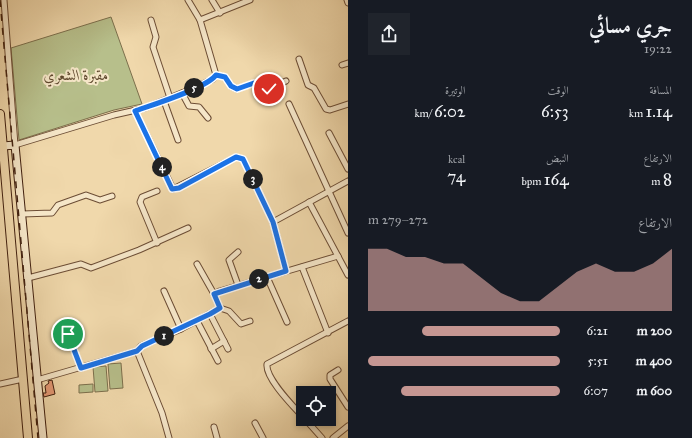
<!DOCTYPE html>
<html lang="ar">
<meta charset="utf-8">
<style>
:root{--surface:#171b24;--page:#20242c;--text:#f1f3f6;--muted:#9ea1a6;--accent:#c59692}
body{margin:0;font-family:"IM FELL Great Primer",Amiri,serif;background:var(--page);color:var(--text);direction:rtl;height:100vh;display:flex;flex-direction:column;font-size:15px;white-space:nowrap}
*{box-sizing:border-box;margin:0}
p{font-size:13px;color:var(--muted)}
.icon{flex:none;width:22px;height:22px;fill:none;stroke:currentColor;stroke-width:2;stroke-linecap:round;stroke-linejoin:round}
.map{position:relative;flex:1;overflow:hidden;direction:ltr}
.details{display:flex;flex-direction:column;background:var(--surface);width:344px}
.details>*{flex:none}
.controls{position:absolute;left:296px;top:386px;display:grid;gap:8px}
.controls a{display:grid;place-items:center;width:40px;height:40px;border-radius:0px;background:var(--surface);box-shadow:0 2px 6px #0003;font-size:20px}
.pin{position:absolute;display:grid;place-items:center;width:34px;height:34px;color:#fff;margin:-17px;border:2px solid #fff;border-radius:50%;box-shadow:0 1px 4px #0007}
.km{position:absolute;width:20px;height:20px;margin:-10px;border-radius:50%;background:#222;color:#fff;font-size:11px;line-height:20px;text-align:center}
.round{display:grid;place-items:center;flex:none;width:42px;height:42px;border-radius:0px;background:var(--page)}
.head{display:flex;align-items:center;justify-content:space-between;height:68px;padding:0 20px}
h1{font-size:22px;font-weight:600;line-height:30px}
.figures{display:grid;grid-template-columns:repeat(3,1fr);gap:6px;height:68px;padding:4px 20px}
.figures div{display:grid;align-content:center}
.figures b{font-size:17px;font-weight:600}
.figures small{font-size:11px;font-weight:400}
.figures p{font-size:11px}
.chart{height:112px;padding:8px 20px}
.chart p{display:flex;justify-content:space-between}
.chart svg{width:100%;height:72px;margin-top:4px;fill:var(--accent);opacity:.7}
ul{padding:0 20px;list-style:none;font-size:13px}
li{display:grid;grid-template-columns:64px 48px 1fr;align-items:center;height:30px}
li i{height:10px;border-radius:5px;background:var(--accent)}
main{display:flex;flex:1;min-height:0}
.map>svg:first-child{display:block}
.green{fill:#b7bf8b;stroke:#7c6f4c}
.building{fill:#e49975;stroke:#401f0e}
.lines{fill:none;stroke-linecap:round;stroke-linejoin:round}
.street-casing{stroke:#6c4d35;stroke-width:7}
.secondary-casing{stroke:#401f0e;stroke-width:9}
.primary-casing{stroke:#401f0e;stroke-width:10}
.street{stroke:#f5e6c8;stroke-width:5}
.secondary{stroke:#f5e6c8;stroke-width:7}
.primary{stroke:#f0d8ab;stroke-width:8}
.rail{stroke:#401f0e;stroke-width:1.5;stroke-dasharray:7 7;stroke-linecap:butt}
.route-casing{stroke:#fff;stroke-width:8}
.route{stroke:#1a73e8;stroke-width:5}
.labels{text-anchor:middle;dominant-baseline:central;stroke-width:4;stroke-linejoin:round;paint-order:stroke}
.park-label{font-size:15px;font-style:italic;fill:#5e472d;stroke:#f5e6c8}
</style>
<main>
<section class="details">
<div class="head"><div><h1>جري مسائي</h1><p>19:22</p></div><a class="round"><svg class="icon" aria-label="share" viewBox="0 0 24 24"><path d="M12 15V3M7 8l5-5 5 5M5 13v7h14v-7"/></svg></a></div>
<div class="figures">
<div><p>المسافة</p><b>1.14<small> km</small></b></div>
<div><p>الوقت</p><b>6:53</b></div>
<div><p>الوتيرة</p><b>6:02<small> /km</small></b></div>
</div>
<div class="figures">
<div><p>الارتفاع</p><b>8<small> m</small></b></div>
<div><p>النبض</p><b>164<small> bpm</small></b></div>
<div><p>kcal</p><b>74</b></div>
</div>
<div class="chart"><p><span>الارتفاع</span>272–279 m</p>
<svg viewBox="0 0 160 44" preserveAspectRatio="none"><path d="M0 44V6L10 6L20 11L30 11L40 15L50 15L60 24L70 33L80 38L90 38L100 29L110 20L120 15L130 20L140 20L150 15L160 6V44z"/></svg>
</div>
<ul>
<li><b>200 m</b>6:21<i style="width:72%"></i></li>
<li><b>400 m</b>5:51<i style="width:100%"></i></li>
<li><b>600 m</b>6:07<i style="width:83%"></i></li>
</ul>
</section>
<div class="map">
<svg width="348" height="438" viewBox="0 0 348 438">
<rect width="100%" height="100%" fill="#f0d8ab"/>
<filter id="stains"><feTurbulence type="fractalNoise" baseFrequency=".005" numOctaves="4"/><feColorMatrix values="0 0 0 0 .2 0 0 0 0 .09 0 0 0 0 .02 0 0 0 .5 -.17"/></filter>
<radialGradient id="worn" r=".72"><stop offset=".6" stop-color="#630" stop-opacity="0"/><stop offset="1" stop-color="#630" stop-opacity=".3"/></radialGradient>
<!-- green -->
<g class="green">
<path d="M111,17L142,104L114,110L19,140L11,48Z"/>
<path d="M121,363L123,388L110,389L108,364Z"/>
<path d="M106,366L108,391L95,392L93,367Z"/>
<path d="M93,384V392L79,393V385Z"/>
</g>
<!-- building -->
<path class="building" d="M52,380L55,394L44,397L43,393H46L45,386L49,383L48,381Z"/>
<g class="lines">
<defs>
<g id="street">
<path d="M4,0L15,145L114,115L145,108L199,86L213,79L216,75"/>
<path d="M188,0L200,20"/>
<path d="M212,0L220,13"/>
<path d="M347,0L348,3"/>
<path d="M151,20L156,37L153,47L170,98"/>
<path d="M299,59L308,85L314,88L326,109L330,110L348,104"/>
<path d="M342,65L348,63"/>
<path d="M216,75L200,20L250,0"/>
<path d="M216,75L225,77L231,86L237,89L254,83L263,88L269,89L286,81"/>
<path d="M182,93L189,106L199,107L208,118"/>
<path d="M164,101L178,140"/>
<path d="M289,104L348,233"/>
<path d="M135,111L173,189L236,157L243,159L273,222L286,271"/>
<path d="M329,133L348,169"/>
<path d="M157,191L142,197L140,202L157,243"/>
<path d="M309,202L348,275"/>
<path d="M22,214L52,213L58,205L86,195L100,200L112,196"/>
<path d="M273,222L348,181"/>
<path d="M238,252L229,260L238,285"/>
<path d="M197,264L214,294"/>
<path d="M302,267L328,333"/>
<path d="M267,277L287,322"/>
<path d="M28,278L81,264L91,268L139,250L188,228"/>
<path d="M164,291L181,329"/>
<path d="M220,308L229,311L241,324L250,321"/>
<path d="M210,314L228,349"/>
<path d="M197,321L218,361"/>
<path d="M68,334L81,368"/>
<path d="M211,349L224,341"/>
<path d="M137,351L162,413L169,438"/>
<path d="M338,370L330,375V379L348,407"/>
<path d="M37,380L137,351L141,346L181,329L220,308L214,294L220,291L338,256"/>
<path d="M0,384L23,379"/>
<path d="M303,417C293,406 265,378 267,364L348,321"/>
<path d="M305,419L322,438"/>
<path d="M255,423L263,438"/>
<path d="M214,427L217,438"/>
<path d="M333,438L348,426"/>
</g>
<path id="secondary" d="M3,146L15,145L43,438"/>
<path id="primary" d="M0,114L28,438"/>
</defs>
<!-- street casing -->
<use href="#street" class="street-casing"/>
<!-- secondary casing -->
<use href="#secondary" class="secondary-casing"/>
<!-- primary casing -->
<use href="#primary" class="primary-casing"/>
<!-- street -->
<use href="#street" class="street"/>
<!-- secondary -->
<use href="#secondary" class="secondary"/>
<!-- primary -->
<use href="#primary" class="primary"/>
<!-- rail -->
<path class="rail" d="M0,0L38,438"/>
</g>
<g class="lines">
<defs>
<path id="route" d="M68,334L81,368L137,351L142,346L210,314L220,308L214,294L286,271L273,222L243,159L236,157L179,188L172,189L135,111C152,105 207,88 216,75L225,77L231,86L237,89L254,83L263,88L269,89"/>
</defs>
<!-- route casing -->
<use href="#route" class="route-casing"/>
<!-- route -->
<use href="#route" class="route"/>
</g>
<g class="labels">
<!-- park labels -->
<g class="park-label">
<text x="76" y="75">مقبرة الشعري</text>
</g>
</g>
<rect width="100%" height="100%" filter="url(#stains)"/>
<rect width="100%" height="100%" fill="url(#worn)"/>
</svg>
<div class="controls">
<a><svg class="icon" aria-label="locate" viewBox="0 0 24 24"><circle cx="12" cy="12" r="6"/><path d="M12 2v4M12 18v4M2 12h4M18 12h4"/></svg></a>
</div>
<div class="pin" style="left:68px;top:334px;background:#1e9e55"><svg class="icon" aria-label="arrive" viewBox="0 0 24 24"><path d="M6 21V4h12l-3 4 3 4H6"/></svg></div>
<div class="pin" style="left:269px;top:89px;background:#d93025"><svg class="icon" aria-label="check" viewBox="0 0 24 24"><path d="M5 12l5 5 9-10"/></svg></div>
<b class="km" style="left:164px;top:336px">1</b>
<b class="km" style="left:259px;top:279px">2</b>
<b class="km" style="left:253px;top:179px">3</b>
<b class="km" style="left:162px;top:167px">4</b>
<b class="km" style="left:194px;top:88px">5</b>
</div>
</main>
